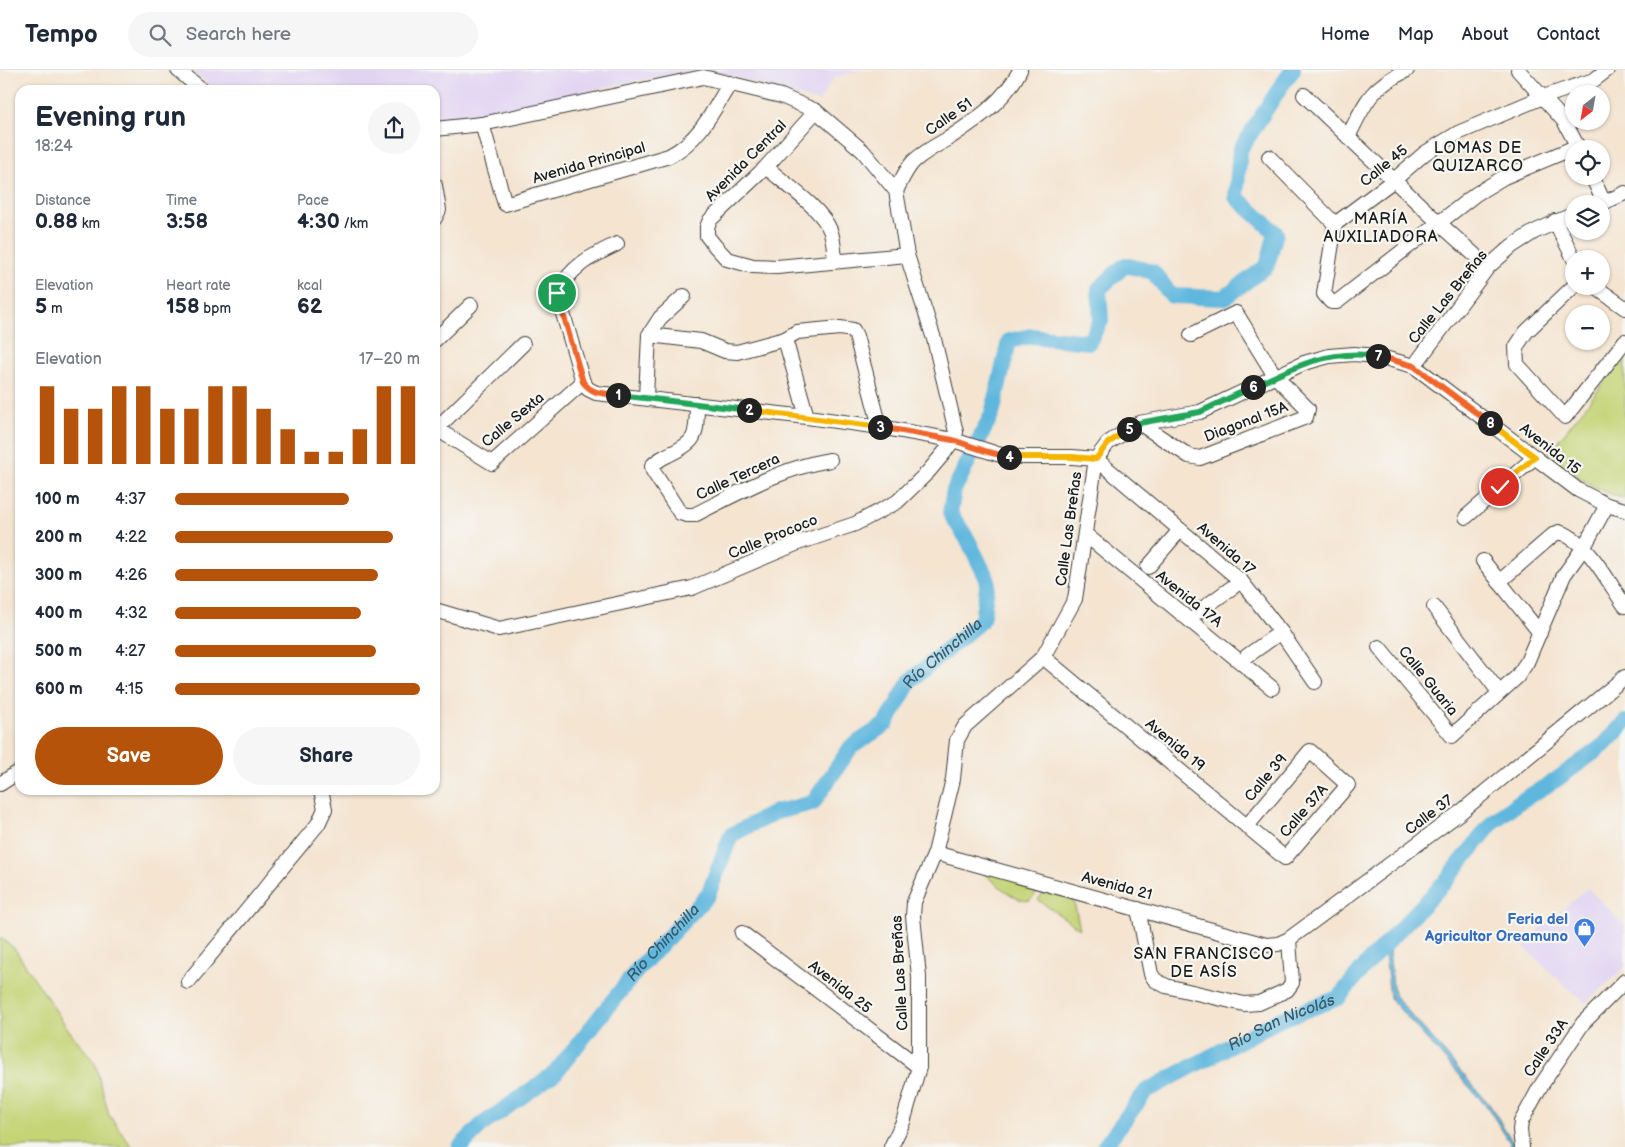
<!DOCTYPE html>
<meta charset="utf-8">
<style>
:root{--surface:#fff;--page:#f6f6f7;--text:#1f2937;--muted:#747a83;--line:#e0e1e3;--accent:#b45309}
body{margin:0;font-family:"Balsamiq Sans",sans-serif;background:var(--page);color:var(--text);height:100vh;display:flex;flex-direction:column;font-size:19px;white-space:nowrap}
*{box-sizing:border-box;margin:0}
p{font-size:16px;color:var(--muted)}
.icon{flex:none;width:28px;height:28px;fill:none;stroke:currentColor;stroke-width:2;stroke-linecap:round;stroke-linejoin:round}
.map{position:relative;flex:1;overflow:hidden}
.side{position:absolute;left:15px;top:15px;width:425px;height:710px;display:flex;flex-direction:column;background:var(--surface);border-radius:15px;box-shadow:0 1px 4px #0004}
.side>*{flex:none}
.needle{width:32px;rotate:211deg}
.tools{position:absolute;left:1565px;top:15px;display:grid;gap:10px}
.tools a{display:grid;place-items:center;width:45px;height:45px;border-radius:50%;background:var(--surface);box-shadow:0 1px 4px #0004;font-size:25px}
.pin{position:absolute;display:grid;place-items:center;width:42px;height:42px;color:#fff;margin:-21px;border:2px solid #fff;border-radius:50%;box-shadow:0 1px 5px #0007}
.km{position:absolute;width:25px;height:25px;margin:-12px;border-radius:50%;background:#222;color:#fff;font-size:14px;line-height:25px;text-align:center}
.round{display:grid;place-items:center;flex:none;width:52px;height:52px;border-radius:26px;background:var(--page)}
.head{display:flex;align-items:center;justify-content:space-between;height:85px;padding:0 20px}
h1{font-size:28px;font-weight:800;line-height:38px}
.metrics{display:grid;grid-template-columns:repeat(3,1fr);gap:8px;height:85px;padding:5px 20px}
.metrics div{display:grid;align-content:center}
.metrics b{font-size:21px;font-weight:800}
.metrics small{font-size:14px;font-weight:400}
.metrics p{font-size:14px}
.chart{height:140px;padding:10px 20px}
.chart p{display:flex;justify-content:space-between}
.chart svg{width:100%;height:90px;margin-top:5px;stroke:var(--accent);stroke-width:6}
.action{display:flex;gap:10px;margin-top:auto;padding:10px 20px}
.action a{flex:1;height:58px;border-radius:30px;background:var(--accent);color:#fff;font-size:20px;font-weight:800;line-height:58px;text-align:center}
.action a+a{background:var(--page);color:var(--text)}
ul{padding:0 20px;list-style:none;font-size:16px}
li{display:grid;grid-template-columns:80px 60px 1fr;align-items:center;height:38px}
li i{height:12px;border-radius:6px;background:var(--accent)}
header{display:flex;align-items:center;gap:30px;box-sizing:border-box;height:70px;padding:0 25px;background:var(--surface);border-bottom:1px solid var(--line)}
header strong{font-size:24px}
nav{display:flex;gap:28px;margin-inline-start:auto;font-size:18px}
.search{width:350px;height:45px;background:var(--page);display:flex;align-items:center;gap:12px;box-sizing:border-box;padding:0 18px;border-radius:28px;color:var(--muted);font-size:19px}
.map>svg:first-child{display:block}
.built{fill:#e1d4f3}
.green{fill:#c4d476;stroke:#707849}
.water{fill:#61b7de;stroke:#3e6a7d}
.lines{fill:none;stroke-linecap:round;stroke-linejoin:round}
.river{stroke:#61b7de;stroke-width:16}
.minor-casing{stroke:#3c3a37;stroke-width:16}
.minor{stroke:#fff;stroke-width:14}
.split-1-casing{stroke:#fff;stroke-width:10}
.split-2-casing{stroke:#fff;stroke-width:10}
.split-3-casing{stroke:#fff;stroke-width:10}
.split-4-casing{stroke:#fff;stroke-width:10}
.split-5-casing{stroke:#fff;stroke-width:10}
.split-6-casing{stroke:#fff;stroke-width:10}
.split-7-casing{stroke:#fff;stroke-width:10}
.split-8-casing{stroke:#fff;stroke-width:10}
.split-9-casing{stroke:#fff;stroke-width:10}
.split-1{stroke:#f0652b;stroke-width:6}
.split-2{stroke:#22a559;stroke-width:6}
.split-3{stroke:#f5b400;stroke-width:6}
.split-4{stroke:#f0652b;stroke-width:6}
.split-5{stroke:#f5b400;stroke-width:6}
.split-6{stroke:#22a559;stroke-width:6}
.split-7{stroke:#22a559;stroke-width:6}
.split-8{stroke:#f0652b;stroke-width:6}
.split-9{stroke:#f5b400;stroke-width:6}
.labels{text-anchor:middle;dominant-baseline:central;stroke-width:4.5;stroke-linejoin:round;paint-order:stroke}
.street-label{font-size:15px;fill:#1c1c1c;stroke:#f6f6f2}
.shop-label{font-size:15px;font-weight:bold;fill:#366cbe;stroke:#f6f6f2;text-anchor:end}
.neighbourhood-label{font-size:16px;letter-spacing:1px;fill:#1c1c1c;stroke:#f6f6f2}
.water-label{font-size:16px;font-style:italic;fill:#385a6a;stroke:#f6f6f2}
</style>
<header>
<strong>Tempo</strong>
<div class="search"><svg class="icon" aria-label="search" viewBox="0 0 24 24"><circle cx="10" cy="10" r="6"/><path d="M15 15l6 6"/></svg>Search here</div>
<nav><a>Home</a><a>Map</a><a>About</a><a>Contact</a></nav>
</header>
<div class="map">
<svg width="1625" height="1077" viewBox="0 0 1625 1077">
<rect width="100%" height="100%" fill="#f6f6f2"/>
<filter id="ink" filterUnits="userSpaceOnUse"><feTurbulence type="fractalNoise" baseFrequency=".02" numOctaves="2"/><feDisplacementMap in="SourceGraphic" scale="10" xChannelSelector="R" yChannelSelector="G"/><feConvolveMatrix kernelMatrix="1 2 1 2 8 2 1 2 1" color-interpolation-filters="sRGB"/></filter>
<filter id="wash" filterUnits="userSpaceOnUse"><feTurbulence type="fractalNoise" baseFrequency=".0096" numOctaves="4" result="noise"/><feDisplacementMap in="SourceGraphic" scale="20" xChannelSelector="R" yChannelSelector="G"/><feGaussianBlur stdDeviation="1.12" result="paint"/><feColorMatrix in="noise" values="0 0 0 0 0 0 0 0 0 0 0 0 0 0 0 0 0 1.4 0 .05"/><feComposite in="paint" operator="in"/></filter>
<g filter="url(#wash)">
<rect width="100%" height="100%" fill="#f4e4d0"/>
<!-- built -->
<g class="built">
<path d="M191,0H696L601,18L493,42L435,50V20H215Z"/>
<path d="M709,0H864L834,7L819,32Z"/>
<path d="M1588,818L1625,856V897L1586,933L1574,924L1521,874Z"/>
</g>
<!-- green -->
<g class="green">
<path d="M1625,286V429C1592,419 1575,405 1548,384Z"/>
<path d="M975,796L1041,815C1038,820 1035,827 1030,830C1018,836 985,804 975,796Z"/>
<path d="M1048,817L1072,823L1080,859L1038,830Z"/>
<path d="M0,867L14,878L68,959L95,993L109,1045L132,1077H0Z"/>
</g>
<!-- water -->
<path class="water" d="M1388,871L1394,925L1490,1035L1514,1074L1513,1077H1509L1510,1073L1488,1038L1390,928L1384,875Z"/>
<g class="lines">
<!-- river -->
<g class="river">
<path id="s1" d="M460,1077L483,1054L555,1003L638,899L708,825L731,765L776,742L813,733L851,677L886,654L910,611L982,550L988,511L968,470L950,443L954,420L992,344L1009,271L1031,266L1089,272L1101,250L1099,219L1125,195L1153,202L1172,226L1224,228L1267,196L1276,163L1236,127L1240,80L1281,16L1293,0"/>
<path id="s2" d="M1104,1077L1146,1021L1279,950L1338,928L1372,888L1445,812L1493,752L1516,734L1556,710L1604,675L1625,652"/>
</g>
</g>
</g>
<g filter="url(#ink)">
<g class="lines">
<defs>
<g id="minor">
<path d="M178,0L202,20"/>
<path d="M1518,0L1564,51L1579,79"/>
<path d="M1304,25L1440,154L1488,197"/>
<path d="M816,41L766,97L710,150L707,157V166L715,176L727,189L753,196L777,197L907,185"/>
<path d="M482,54L505,134L669,86C699,71 713,41 730,13"/>
<path d="M435,59L482,54L703,7L781,26L816,41L863,81L896,121L907,185L934,269L956,362L953,370L944,383L928,402L897,432L855,454L798,473L692,518L499,559L435,540"/>
<path d="M1348,67C1366,31 1370,18 1407,0"/>
<path d="M1578,76L1504,107L1476,124L1337,232H1331L1324,224L1335,154L1394,110L1425,83L1458,63L1543,27L1594,10L1607,0"/>
<path d="M1269,87L1335,154"/>
<path d="M766,97C784,113 822,139 830,160C834,169 834,181 835,191"/>
<path d="M1592,106L1604,133"/>
<path d="M435,115L439,140L435,148"/>
<path d="M896,121C901,111 906,99 914,91C923,83 935,76 946,70C975,51 1005,31 1020,0"/>
<path d="M1601,134L1625,123"/>
<path d="M1555,151L1574,189"/>
<path d="M617,174C590,187 572,195 557,223L583,312L588,319L596,323L807,347L880,357L953,370L1007,387H1072L1096,389"/>
<path d="M1574,216L1526,262L1516,277L1517,294L1565,347L1625,271"/>
<path d="M1594,216L1625,238"/>
<path d="M649,265L701,271L725,281L737,282L785,269L797,262L840,258L853,260L856,266L880,357"/>
<path d="M785,269L807,347"/>
<path d="M435,270L471,235"/>
<path d="M1414,296L1488,197L1512,176L1534,162L1574,144"/>
<path d="M646,327L649,265L660,248L684,226"/>
<path d="M697,334C696,365 699,371 668,385C662,388 657,390 652,396L653,401L680,443L687,445H694C738,423 781,398 830,390"/>
<path d="M1139,353L1189,386L1200,388L1306,347L1308,339L1275,306L1236,243L1191,265"/>
<path d="M435,358L492,393L583,312"/>
<path d="M436,359L523,274"/>
<path d="M1096,389L1241,511L1281,562L1315,612"/>
<path d="M1466,447L1535,387"/>
<path d="M1086,465L1272,618"/>
<path d="M1483,491L1540,563"/>
<path d="M1148,497L1180,460"/>
<path d="M1499,512L1553,465L1559,462C1588,470 1608,512 1625,536"/>
<path d="M1434,537L1499,622"/>
<path d="M1198,542L1241,511"/>
<path d="M1379,577L1452,666L1517,607L1527,592L1564,505L1584,477L1607,435"/>
<path d="M1247,586L1281,562"/>
<path d="M1043,587C1124,654 1204,721 1285,788L1348,715L1310,681L1247,756"/>
<path d="M0,714L20,701"/>
<path d="M935,783L1266,875L1278,874L1289,869L1462,741L1625,607"/>
<path d="M1138,839L1151,904L1155,910L1166,916L1244,934L1259,933L1287,920L1292,913L1289,869"/>
<path d="M742,863L919,997"/>
<path d="M188,912L318,754L325,739L321,720"/>
<path d="M891,1077L903,1052L919,997V907L913,846L914,832L935,783L953,709L957,670L965,656L1043,587L1075,529L1096,389L1108,373L1139,353L1200,342L1304,293L1329,286L1354,284L1377,286L1414,296L1578,420L1607,435L1625,440"/>
<path d="M1522,1077L1520,1060L1521,1052L1540,1017L1583,953L1625,911"/>
</g>
</defs>
<!-- minor casing -->
<use href="#minor" class="minor-casing"/>
<!-- minor -->
<use href="#minor" class="minor"/>
</g>
</g>
<g class="lines" filter="url(#ink)">
<defs>
<path id="split-1" d="M557,223L583,312C593,325 603,323 618,325"/>
<path id="split-2" d="M618,325L749,340"/>
<path id="split-3" d="M749,340L880,357"/>
<path id="split-4" d="M880,357L953,370L988,382L1009,387"/>
<path id="split-5" d="M1009,387H1072L1096,389L1108,373L1129,359"/>
<path id="split-6" d="M1129,359L1139,353L1200,342L1253,317"/>
<path id="split-7" d="M1253,317C1295,296 1330,279 1378,286"/>
<path id="split-8" d="M1378,286L1414,296L1490,353"/>
<path id="split-9" d="M1490,353L1535,387L1500,417"/>
</defs>
<!-- split-1 casing -->
<use href="#split-1" class="split-1-casing"/>
<!-- split-2 casing -->
<use href="#split-2" class="split-2-casing"/>
<!-- split-3 casing -->
<use href="#split-3" class="split-3-casing"/>
<!-- split-4 casing -->
<use href="#split-4" class="split-4-casing"/>
<!-- split-5 casing -->
<use href="#split-5" class="split-5-casing"/>
<!-- split-6 casing -->
<use href="#split-6" class="split-6-casing"/>
<!-- split-7 casing -->
<use href="#split-7" class="split-7-casing"/>
<!-- split-8 casing -->
<use href="#split-8" class="split-8-casing"/>
<!-- split-9 casing -->
<use href="#split-9" class="split-9-casing"/>
<!-- split-1 -->
<use href="#split-1" class="split-1"/>
<!-- split-2 -->
<use href="#split-2" class="split-2"/>
<!-- split-3 -->
<use href="#split-3" class="split-3"/>
<!-- split-4 -->
<use href="#split-4" class="split-4"/>
<!-- split-5 -->
<use href="#split-5" class="split-5"/>
<!-- split-6 -->
<use href="#split-6" class="split-6"/>
<!-- split-7 -->
<use href="#split-7" class="split-7"/>
<!-- split-8 -->
<use href="#split-8" class="split-8"/>
<!-- split-9 -->
<use href="#split-9" class="split-9"/>
</g>
<!-- icons -->
<defs>
<symbol id="shop-pin" viewBox="-11 -11 22 30"><path d="M0 17L-7.5 6A9.5 9.5 0 1 1 7.5 6Z" fill="#3f7fe0" stroke="#f6f6f2"/><path d="M-5-2.5h2.3a2.7 3.5 0 0 1 5.4 0H5L5.5 6h-11ZM-1.5-2.5h3a1.5 2.3 0 0 0-3 0Z" fill="#fff"/></symbol>
</defs>
<g fill-rule="evenodd">
<use href="#shop-pin" x="1572" y="846" width="25" height="34"/>
</g>
<g class="labels">
<!-- street labels -->
<g class="street-label">
<text transform="translate(949 47) rotate(-35)">Calle 51</text>
<text transform="translate(746 91) rotate(-45)">Avenida Central</text>
<text transform="translate(589 93) rotate(-16)">Avenida Principal</text>
<text transform="translate(1384 96) rotate(-39)">Calle 45</text>
<text transform="translate(1448 227) rotate(-51)">Calle Las Breñas</text>
<text transform="translate(513 350) rotate(-40)">Calle Sexta</text>
<text transform="translate(1246 352) rotate(-21)">Diagonal 15A</text>
<text transform="translate(1550 379) rotate(38)">Avenida 15</text>
<text transform="translate(738 407) rotate(-25)">Calle Tercera</text>
<text transform="translate(1069 459) rotate(-82)">Calle Las Breñas</text>
<text transform="translate(773 467) rotate(-22)">Calle Prococo</text>
<text transform="translate(1226 479) rotate(41)">Avenida 17</text>
<text transform="translate(1189 529) rotate(39)">Avenida 17A</text>
<text transform="translate(1428 611) rotate(51)">Calle Guaria</text>
<text transform="translate(1175 675) rotate(40)">Avenida 19</text>
<text transform="translate(1266 708) rotate(-50)">Calle 39</text>
<text transform="translate(1304 741) rotate(-49)">Calle 37A</text>
<text transform="translate(1429 745) rotate(-37)">Calle 37</text>
<text transform="translate(1117 816) rotate(15)">Avenida 21</text>
<text transform="translate(900 903) rotate(-93)">Calle Las Breñas</text>
<text transform="translate(840 917) rotate(38)">Avenida 25</text>
<text transform="translate(1546 978) rotate(-56)">Calle 33A</text>
</g>
<!-- shop labels -->
<g class="shop-label">
<text x="1568" y="849">Feria del<tspan x="1568" dy="17">Agricultor Oreamuno</tspan></text>
</g>
<!-- neighbourhood labels -->
<g class="neighbourhood-label">
<text x="1478" y="78">LOMAS DE<tspan x="1478" dy="18">QUIZARCO</tspan></text>
<text x="1381" y="149">MARÍA<tspan x="1381" dy="18">AUXILIADORA</tspan></text>
<text x="1204" y="884">SAN FRANCISCO<tspan x="1204" dy="18">DE ASÍS</tspan></text>
</g>
<!-- water labels -->
<g class="water-label">
<text stroke="none"><textPath href="#s1" startOffset="710">Río Chinchilla</textPath></text>
<text stroke="none"><textPath href="#s1" startOffset="290">Río Chinchilla</textPath></text>
<text stroke="none"><textPath href="#s2" startOffset="222">Río San Nicolás</textPath></text>
</g>
</g>
</svg>
<div class="tools">
<a><svg class="needle" viewBox="-14 -14 28 28"><path d="M0-13l5 13h-10z" fill="#e53935"/><path d="M0 13l5-13h-10z" fill="#747a83"/></svg></a>
<a><svg class="icon" aria-label="locate" viewBox="0 0 24 24"><circle cx="12" cy="12" r="6"/><path d="M12 2v4M12 18v4M2 12h4M18 12h4"/></svg></a>
<a><svg class="icon" aria-label="layers" viewBox="0 0 24 24"><path d="M12 4l9 5-9 5-9-5zM3 14l9 5 9-5"/></svg></a>
<a>+</a>
<a>−</a>
</div>
<div class="pin" style="left:557px;top:223px;background:#1e9e55"><svg class="icon" aria-label="arrive" viewBox="0 0 24 24"><path d="M6 21V4h12l-3 4 3 4H6"/></svg></div>
<div class="pin" style="left:1500px;top:417px;background:#d93025"><svg class="icon" aria-label="check" viewBox="0 0 24 24"><path d="M5 12l5 5 9-10"/></svg></div>
<b class="km" style="left:618px;top:325px">1</b>
<b class="km" style="left:749px;top:340px">2</b>
<b class="km" style="left:880px;top:357px">3</b>
<b class="km" style="left:1009px;top:387px">4</b>
<b class="km" style="left:1129px;top:359px">5</b>
<b class="km" style="left:1253px;top:317px">6</b>
<b class="km" style="left:1378px;top:286px">7</b>
<b class="km" style="left:1490px;top:353px">8</b>
<section class="side">
<div class="head"><div><h1>Evening run</h1><p>18:24</p></div><a class="round"><svg class="icon" aria-label="share" viewBox="0 0 24 24"><path d="M12 15V3M7 8l5-5 5 5M5 13v7h14v-7"/></svg></a></div>
<div class="metrics">
<div><p>Distance</p><b>0.88<small> km</small></b></div>
<div><p>Time</p><b>3:58</b></div>
<div><p>Pace</p><b>4:30<small> /km</small></b></div>
</div>
<div class="metrics">
<div><p>Elevation</p><b>5<small> m</small></b></div>
<div><p>Heart rate</p><b>158<small> bpm</small></b></div>
<div><p>kcal</p><b>62</b></div>
</div>
<div class="chart"><p><span>Elevation</span>17–20 m</p>
<svg viewBox="0 0 160 44" preserveAspectRatio="none"><path d="M5 44V6M15 44V17M25 44V17M35 44V6M45 44V6M55 44V17M65 44V17M75 44V6M85 44V6M95 44V17M105 44V27M115 44V38M125 44V38M135 44V27M145 44V6M155 44V6"/></svg>
</div>
<ul>
<li><b>100 m</b>4:37<i style="width:71%"></i></li>
<li><b>200 m</b>4:22<i style="width:89%"></i></li>
<li><b>300 m</b>4:26<i style="width:83%"></i></li>
<li><b>400 m</b>4:32<i style="width:76%"></i></li>
<li><b>500 m</b>4:27<i style="width:82%"></i></li>
<li><b>600 m</b>4:15<i style="width:100%"></i></li>
</ul>
<div class="action"><a>Save</a><a>Share</a></div>
</section>
</div>
